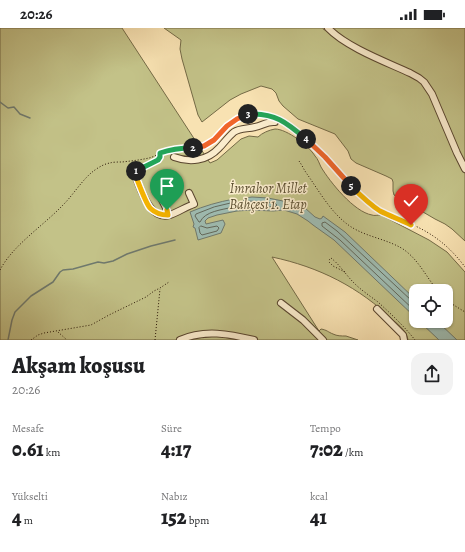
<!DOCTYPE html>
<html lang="tr">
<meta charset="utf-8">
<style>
:root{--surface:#fff;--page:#f2f2f2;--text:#202124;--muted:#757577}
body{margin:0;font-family:Alegreya,serif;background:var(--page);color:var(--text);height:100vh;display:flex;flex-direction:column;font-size:15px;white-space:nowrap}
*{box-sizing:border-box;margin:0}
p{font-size:13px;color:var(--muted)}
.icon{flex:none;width:22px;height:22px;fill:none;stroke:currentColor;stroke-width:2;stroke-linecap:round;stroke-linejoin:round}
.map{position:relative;height:312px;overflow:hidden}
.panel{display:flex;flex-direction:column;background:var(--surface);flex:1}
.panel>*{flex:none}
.buttons{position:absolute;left:409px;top:256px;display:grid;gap:8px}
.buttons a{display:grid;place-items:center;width:44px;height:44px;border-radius:8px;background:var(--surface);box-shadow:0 1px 3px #0004;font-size:20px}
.pin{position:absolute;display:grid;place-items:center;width:34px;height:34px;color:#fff;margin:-41px -17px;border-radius:50% 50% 50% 0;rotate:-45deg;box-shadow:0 0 4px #0007}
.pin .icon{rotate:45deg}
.km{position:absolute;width:20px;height:20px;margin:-10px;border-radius:50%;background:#222;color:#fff;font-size:11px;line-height:20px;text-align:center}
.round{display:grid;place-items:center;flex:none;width:42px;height:42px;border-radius:12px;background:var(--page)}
.summary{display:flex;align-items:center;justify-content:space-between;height:68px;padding:0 12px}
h1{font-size:22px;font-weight:800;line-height:30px}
.figures{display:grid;grid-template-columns:repeat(3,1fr);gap:6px;height:68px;padding:4px 12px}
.figures div{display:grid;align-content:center}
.figures b{font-size:20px;font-weight:800}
.figures small{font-size:11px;font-weight:400}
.figures p{font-size:11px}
.status{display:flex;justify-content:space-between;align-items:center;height:28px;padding:0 20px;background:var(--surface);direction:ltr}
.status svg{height:11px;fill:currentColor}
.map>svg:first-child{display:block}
.green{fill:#c3c288;stroke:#746a46;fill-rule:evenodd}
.water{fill:#9fbdb3;stroke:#6f796d}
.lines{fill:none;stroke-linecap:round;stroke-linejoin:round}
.shore{stroke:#62685b;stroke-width:1}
.stream{stroke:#6f796d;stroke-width:1.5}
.minor-casing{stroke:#5a462f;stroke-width:8}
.path{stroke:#261203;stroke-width:1;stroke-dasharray:1 2;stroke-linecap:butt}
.minor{stroke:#faeccd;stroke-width:6}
.split-1-casing{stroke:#fff;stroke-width:8}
.split-2-casing{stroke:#fff;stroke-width:8}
.split-3-casing{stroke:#fff;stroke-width:8}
.split-4-casing{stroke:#fff;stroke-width:8}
.split-5-casing{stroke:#fff;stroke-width:8}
.split-6-casing{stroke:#fff;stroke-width:8}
.split-1{stroke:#f5b400;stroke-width:5}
.split-2{stroke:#22a559;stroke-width:5}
.split-3{stroke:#f0652b;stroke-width:5}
.split-4{stroke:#22a559;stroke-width:5}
.split-5{stroke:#f0652b;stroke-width:5}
.split-6{stroke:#f5b400;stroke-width:5}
.labels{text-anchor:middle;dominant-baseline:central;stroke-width:3;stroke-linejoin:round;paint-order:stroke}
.park-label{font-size:14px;font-style:italic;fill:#5d5032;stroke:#faeccd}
</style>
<div class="status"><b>20:26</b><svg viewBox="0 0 49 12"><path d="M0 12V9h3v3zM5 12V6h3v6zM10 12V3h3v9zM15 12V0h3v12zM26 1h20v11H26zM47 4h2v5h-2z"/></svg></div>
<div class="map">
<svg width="465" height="312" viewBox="0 0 465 312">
<rect width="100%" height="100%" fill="#f8e2b2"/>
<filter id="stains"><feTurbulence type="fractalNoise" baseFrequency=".005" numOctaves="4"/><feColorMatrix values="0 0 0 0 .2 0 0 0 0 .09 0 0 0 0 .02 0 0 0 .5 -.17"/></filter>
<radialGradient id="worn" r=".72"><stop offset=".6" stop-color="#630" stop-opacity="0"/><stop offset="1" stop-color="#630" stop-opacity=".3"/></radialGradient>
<!-- green -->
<g class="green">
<path d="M0,0H122L210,135L217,132L241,111L249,108L258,109C262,105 269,102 275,101C287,101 309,118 315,128C318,131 319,135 321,139C330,154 354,184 372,187C374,188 378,187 381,187L429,212L447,224L465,244V312H408C407,304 400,298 394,293C359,259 319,239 272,229L319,303L321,301C327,302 328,304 333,306C337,308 341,308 346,308C350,309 354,311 358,312H0ZM416,263H446V293H416Z"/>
<path d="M164,0H323L324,2L329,0H465V213L452,201L445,196L435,191L394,167L393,163V154L392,151L386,148L356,135L351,131L348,123L335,106L298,91L283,78L279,73L276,65L272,61L261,58L241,66L230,72L202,94L198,87L182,31L180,21L181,12Z"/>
</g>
<!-- water -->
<g class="water">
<path d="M252,169L268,170L288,174L289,176L305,180L315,189L320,191L322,190L323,188L345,204L416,272V290L334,212L313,197L308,193L297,186L284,182L273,183L252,182L237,183L217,187L208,190L205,193L206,196L223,192L225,196L221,205L198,212L195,200L193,199L194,196L190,184C204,178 218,174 234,171C236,173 238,175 242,175L245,170Z"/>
<path d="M419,293H437L457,312H439Z"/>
</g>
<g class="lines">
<!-- shore -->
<g class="shore">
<path d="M248,173L275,175L277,177L275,179H273L247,178L246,176Z"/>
<path d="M232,175L234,177L233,179C222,182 205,183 200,194H199L195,188L196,186L214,179Z"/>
<path d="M201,198L207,200L217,198L219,200L217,203L202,207L200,205L199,200Z"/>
<path d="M416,275L412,273L337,203L325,194L322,195V198L340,212L416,284"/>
</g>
<!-- stream -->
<g class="stream">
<path d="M0,74L8,80L14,79L20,86L30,90"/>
<path d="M8,312L12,292L15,284L31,268L53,254L60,244L63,242L73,241L98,234L104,235L113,233L127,226L151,218L175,212"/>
</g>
<defs>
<g id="minor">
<path d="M328,0C346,19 386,34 410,45L419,50L424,54L432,66L457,125L465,141"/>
<path d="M174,129C190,135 207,133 219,120C224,115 228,109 234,104C240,100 247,101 255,99C262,98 267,93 275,94"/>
<path d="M134,145C141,159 148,193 170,187C178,184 186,179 194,176L189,165"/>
<path d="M159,166L167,182L168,187"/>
<path d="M281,275L303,292L323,312"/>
<path d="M377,281L403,307L404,312"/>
<path d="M180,312C204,301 230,306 254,312"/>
</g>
</defs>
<!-- minor casing -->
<use href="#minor" class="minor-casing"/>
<!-- path -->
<g class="path">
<path d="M279,91C287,95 294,101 301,107C309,114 318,121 326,129C342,147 357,167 377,181C388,188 400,192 411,196C434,206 450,219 465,239"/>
<path d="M280,95L288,97"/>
<path d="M299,133C302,137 304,142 307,146C319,163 330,183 347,196C364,209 385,210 403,221C419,232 426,249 438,263"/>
<path d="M138,141L158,132L160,129V126"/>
<path d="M0,242C13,217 43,198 63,177C73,167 80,155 91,145C96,141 103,136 110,135C113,134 118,134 122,134C131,133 140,132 149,130C157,128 165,122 174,121C184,119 195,121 204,118C215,113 219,107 227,99C240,87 255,83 272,88"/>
<path d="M345,244L333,238L329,234V232L331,230C340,237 346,247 354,255C361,262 370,268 378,274C391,286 404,298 415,312"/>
<path d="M446,271L452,276L465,284"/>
<path d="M58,304L67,312"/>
<path d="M31,312L38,307L44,305L91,297L109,287L146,269L154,263L160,260L169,254"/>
<path d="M155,312L160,261"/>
</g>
<!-- minor -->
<use href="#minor" class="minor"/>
</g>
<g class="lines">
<defs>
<path id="split-1" d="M136,143L134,144C138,153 145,174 150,180C155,185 161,187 168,187L167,182"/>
<path id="split-2" d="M136,143L158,132L160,129V125C171,121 181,120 193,120"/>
<path id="split-3" d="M193,120L204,118L214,112L227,98L237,91L248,86"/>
<path id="split-4" d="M248,86C275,85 286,94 306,111"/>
<path id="split-5" d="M306,111L325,129L351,158"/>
<path id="split-6" d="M351,158C360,167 369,176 380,183C390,188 401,192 411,197"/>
</defs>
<!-- split-1 casing -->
<use href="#split-1" class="split-1-casing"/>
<!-- split-2 casing -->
<use href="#split-2" class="split-2-casing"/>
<!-- split-3 casing -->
<use href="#split-3" class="split-3-casing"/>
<!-- split-4 casing -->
<use href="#split-4" class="split-4-casing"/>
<!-- split-5 casing -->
<use href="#split-5" class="split-5-casing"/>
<!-- split-6 casing -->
<use href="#split-6" class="split-6-casing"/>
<!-- split-1 -->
<use href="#split-1" class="split-1"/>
<!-- split-2 -->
<use href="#split-2" class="split-2"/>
<!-- split-3 -->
<use href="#split-3" class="split-3"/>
<!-- split-4 -->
<use href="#split-4" class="split-4"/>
<!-- split-5 -->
<use href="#split-5" class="split-5"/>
<!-- split-6 -->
<use href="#split-6" class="split-6"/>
</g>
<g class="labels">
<!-- park labels -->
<g class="park-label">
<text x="268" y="160">İmrahor Millet<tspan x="268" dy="16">Bahçesi 1. Etap</tspan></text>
</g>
</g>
<rect width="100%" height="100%" filter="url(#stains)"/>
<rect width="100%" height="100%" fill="url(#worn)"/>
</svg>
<div class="buttons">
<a><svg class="icon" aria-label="locate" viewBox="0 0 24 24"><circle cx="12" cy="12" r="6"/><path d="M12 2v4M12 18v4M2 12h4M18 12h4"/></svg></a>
</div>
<div class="pin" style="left:167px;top:182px;background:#1e9e55"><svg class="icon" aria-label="arrive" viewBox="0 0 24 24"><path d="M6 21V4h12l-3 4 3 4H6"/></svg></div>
<div class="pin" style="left:411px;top:197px;background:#d93025"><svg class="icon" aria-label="check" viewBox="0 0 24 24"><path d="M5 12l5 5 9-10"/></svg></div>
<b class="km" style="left:136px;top:143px">1</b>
<b class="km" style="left:193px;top:120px">2</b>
<b class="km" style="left:248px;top:86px">3</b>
<b class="km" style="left:306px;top:111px">4</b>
<b class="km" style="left:351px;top:158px">5</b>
</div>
<section class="panel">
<div class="summary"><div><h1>Akşam koşusu</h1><p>20:26</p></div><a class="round"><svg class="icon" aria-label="share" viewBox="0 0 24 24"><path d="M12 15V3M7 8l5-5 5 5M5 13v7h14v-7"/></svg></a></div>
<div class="figures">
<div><p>Mesafe</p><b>0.61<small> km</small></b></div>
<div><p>Süre</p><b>4:17</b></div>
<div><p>Tempo</p><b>7:02<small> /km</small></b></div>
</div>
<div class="figures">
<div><p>Yükselti</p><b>4<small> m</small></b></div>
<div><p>Nabız</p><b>152<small> bpm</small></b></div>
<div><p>kcal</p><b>41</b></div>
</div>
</section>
